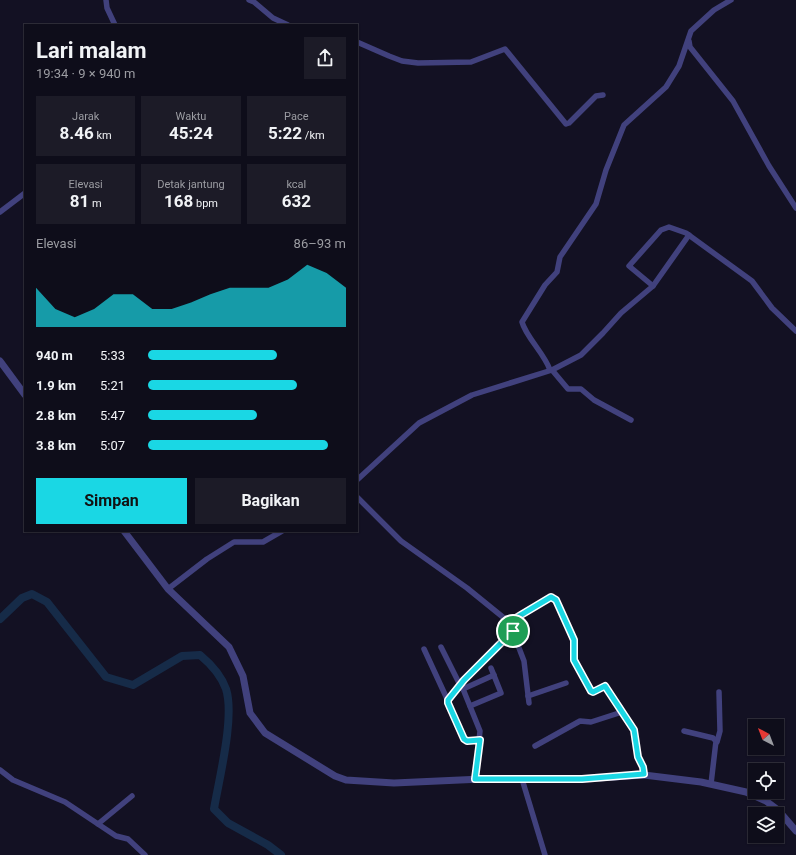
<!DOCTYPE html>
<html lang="id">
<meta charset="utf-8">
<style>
:root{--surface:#0e0d1a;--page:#1c1b27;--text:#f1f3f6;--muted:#9b9ca2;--line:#2e2d39;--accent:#1ad7e4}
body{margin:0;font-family:Roboto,sans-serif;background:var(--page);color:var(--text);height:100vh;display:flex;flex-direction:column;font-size:15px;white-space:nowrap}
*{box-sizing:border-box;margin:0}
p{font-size:13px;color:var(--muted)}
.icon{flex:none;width:22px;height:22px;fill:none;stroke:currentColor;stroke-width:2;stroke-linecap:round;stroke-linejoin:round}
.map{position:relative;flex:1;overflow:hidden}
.details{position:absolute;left:24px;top:24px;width:334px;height:508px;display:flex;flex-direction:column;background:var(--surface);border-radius:0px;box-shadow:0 1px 3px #0004,0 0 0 1px var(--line)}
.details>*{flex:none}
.needle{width:26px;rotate:318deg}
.controls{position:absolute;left:748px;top:719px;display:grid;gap:8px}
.controls a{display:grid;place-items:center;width:36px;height:36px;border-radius:0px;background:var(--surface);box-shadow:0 1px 3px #0004,0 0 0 1px var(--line);font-size:20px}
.pin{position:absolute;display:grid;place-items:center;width:34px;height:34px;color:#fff;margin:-17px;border:2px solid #fff;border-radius:50%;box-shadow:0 1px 4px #0007}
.round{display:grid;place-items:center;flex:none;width:42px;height:42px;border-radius:0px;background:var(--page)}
.summary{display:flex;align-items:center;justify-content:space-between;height:68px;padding:0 12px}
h1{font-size:22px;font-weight:700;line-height:30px}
.metrics{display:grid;grid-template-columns:repeat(3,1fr);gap:6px;height:68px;padding:4px 12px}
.metrics div{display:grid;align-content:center;border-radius:0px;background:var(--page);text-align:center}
.metrics b{font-size:17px;font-weight:700}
.metrics small{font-size:11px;font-weight:400}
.metrics p{font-size:11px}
.chart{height:112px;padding:8px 12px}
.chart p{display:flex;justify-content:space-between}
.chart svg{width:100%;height:72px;margin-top:4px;fill:var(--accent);opacity:.7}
.cta{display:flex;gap:8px;margin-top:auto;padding:8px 12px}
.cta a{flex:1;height:46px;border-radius:0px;background:var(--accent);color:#111;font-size:16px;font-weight:700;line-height:46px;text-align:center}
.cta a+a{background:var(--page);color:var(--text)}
ul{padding:0 12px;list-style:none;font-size:13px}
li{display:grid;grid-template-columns:64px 48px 1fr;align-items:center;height:30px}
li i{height:10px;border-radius:5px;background:var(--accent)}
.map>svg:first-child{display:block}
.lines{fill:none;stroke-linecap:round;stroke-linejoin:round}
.river{stroke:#162b48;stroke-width:8}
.minor{stroke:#41417d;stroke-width:5.5}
.tertiary{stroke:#41417d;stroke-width:7}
.route-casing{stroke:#fff;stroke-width:8}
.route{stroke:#1ad7e4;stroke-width:5}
</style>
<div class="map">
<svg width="796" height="855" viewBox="0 0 796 855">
<rect width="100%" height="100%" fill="#131123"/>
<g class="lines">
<!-- river -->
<path class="river" d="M0,619L22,598L32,594L47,602L106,677L133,685L182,656L200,655C212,665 221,675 226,689C235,717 219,779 214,809L228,823L268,845L281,855"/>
<!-- minor -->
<g class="minor">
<path d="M106,0L107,8L115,25"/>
<path d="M249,0L254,2L273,18L288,25"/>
<path d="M689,41L690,47L733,101L769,166L796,208"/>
<path d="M357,42L389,56L402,61L418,63L471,62L505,49L566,124L569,123L596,96L603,95"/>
<path d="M0,212L25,193"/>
<path d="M653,286L689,235"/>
<path d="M550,370C544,353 526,337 522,322L545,285L557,272L560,257L596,204L606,170L624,125L666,87L679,66L691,31L714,10L731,0"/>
<path d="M552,370L568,389H581L594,400L631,420"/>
<path d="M357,480L419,423L472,395L552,370L581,355L603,333L621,313L653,286L629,266L661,230L669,227L686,233L752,281L772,308L796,331"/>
<path d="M357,497L401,541L467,588L509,622L524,661L529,703"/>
<path d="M168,589L207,559L234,542H263L282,531"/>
<path d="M509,622L551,597L556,600L574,640V660L591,691L593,692L605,686L634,730L638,757L643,767L644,775"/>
<path d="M441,647L460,685"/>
<path d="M424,649L448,701"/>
<path d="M462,683L450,698L448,703L464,740L467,741L480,740"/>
<path d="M463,689L494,675"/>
<path d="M528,696L566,683"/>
<path d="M470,706L501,693L491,668"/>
<path d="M684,731L713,738L716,741L711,784"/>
<path d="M717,742L720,731L719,692"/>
<path d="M535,746L580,721L591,722L622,712"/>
<path d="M0,770L13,780L65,802L116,836L128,839L145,855"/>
<path d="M475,779L480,731L463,689L462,683L497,645L513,631"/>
<path d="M522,779L545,855"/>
<path d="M98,824L132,796"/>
</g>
<!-- tertiary -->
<g class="tertiary">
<path d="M0,361L25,395"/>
<path d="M124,531L168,589L229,647L243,676L250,713L265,733L335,776L346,780L394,783L482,779H582L644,775L701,782L746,792L766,801L778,810L796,831"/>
</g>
</g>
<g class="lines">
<defs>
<path id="route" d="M551,597L556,600L574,640V660L591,691L593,692L605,686L634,730L638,757L643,767L644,774L582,779H475L480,740L467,741L464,739L448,703V700L464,680L513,631L509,622Z"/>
</defs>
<!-- route casing -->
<use href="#route" class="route-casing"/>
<!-- route -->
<use href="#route" class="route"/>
</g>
</svg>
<div class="controls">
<a><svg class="needle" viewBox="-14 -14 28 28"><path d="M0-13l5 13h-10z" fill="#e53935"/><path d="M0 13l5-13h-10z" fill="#9b9ca2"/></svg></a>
<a><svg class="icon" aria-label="locate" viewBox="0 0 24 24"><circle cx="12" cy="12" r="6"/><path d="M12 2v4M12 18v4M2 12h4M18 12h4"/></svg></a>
<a><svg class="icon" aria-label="layers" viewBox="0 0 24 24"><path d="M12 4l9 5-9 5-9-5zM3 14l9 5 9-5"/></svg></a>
</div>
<div class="pin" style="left:513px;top:631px;background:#1e9e55"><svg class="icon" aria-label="arrive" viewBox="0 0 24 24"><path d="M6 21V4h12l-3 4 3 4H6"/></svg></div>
<section class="details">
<div class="summary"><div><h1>Lari malam</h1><p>19:34 · 9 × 940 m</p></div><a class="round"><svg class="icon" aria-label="share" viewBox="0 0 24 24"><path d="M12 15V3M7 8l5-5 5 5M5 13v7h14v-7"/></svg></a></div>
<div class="metrics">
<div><p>Jarak</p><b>8.46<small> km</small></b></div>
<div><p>Waktu</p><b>45:24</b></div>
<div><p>Pace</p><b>5:22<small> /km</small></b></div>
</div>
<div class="metrics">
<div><p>Elevasi</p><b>81<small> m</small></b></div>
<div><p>Detak jantung</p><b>168<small> bpm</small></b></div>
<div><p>kcal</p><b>632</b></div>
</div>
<div class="chart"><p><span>Elevasi</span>86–93 m</p>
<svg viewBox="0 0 160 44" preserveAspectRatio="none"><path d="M0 44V20L10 33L20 38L30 33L40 24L50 24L60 33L70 33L80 29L90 24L100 20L110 20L120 20L130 15L140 6L150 11L160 20V44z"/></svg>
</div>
<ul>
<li><b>940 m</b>5:33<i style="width:65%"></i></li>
<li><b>1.9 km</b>5:21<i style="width:75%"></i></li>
<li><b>2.8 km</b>5:47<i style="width:55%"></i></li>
<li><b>3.8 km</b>5:07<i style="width:91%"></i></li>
</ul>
<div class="cta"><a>Simpan</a><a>Bagikan</a></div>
</section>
</div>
